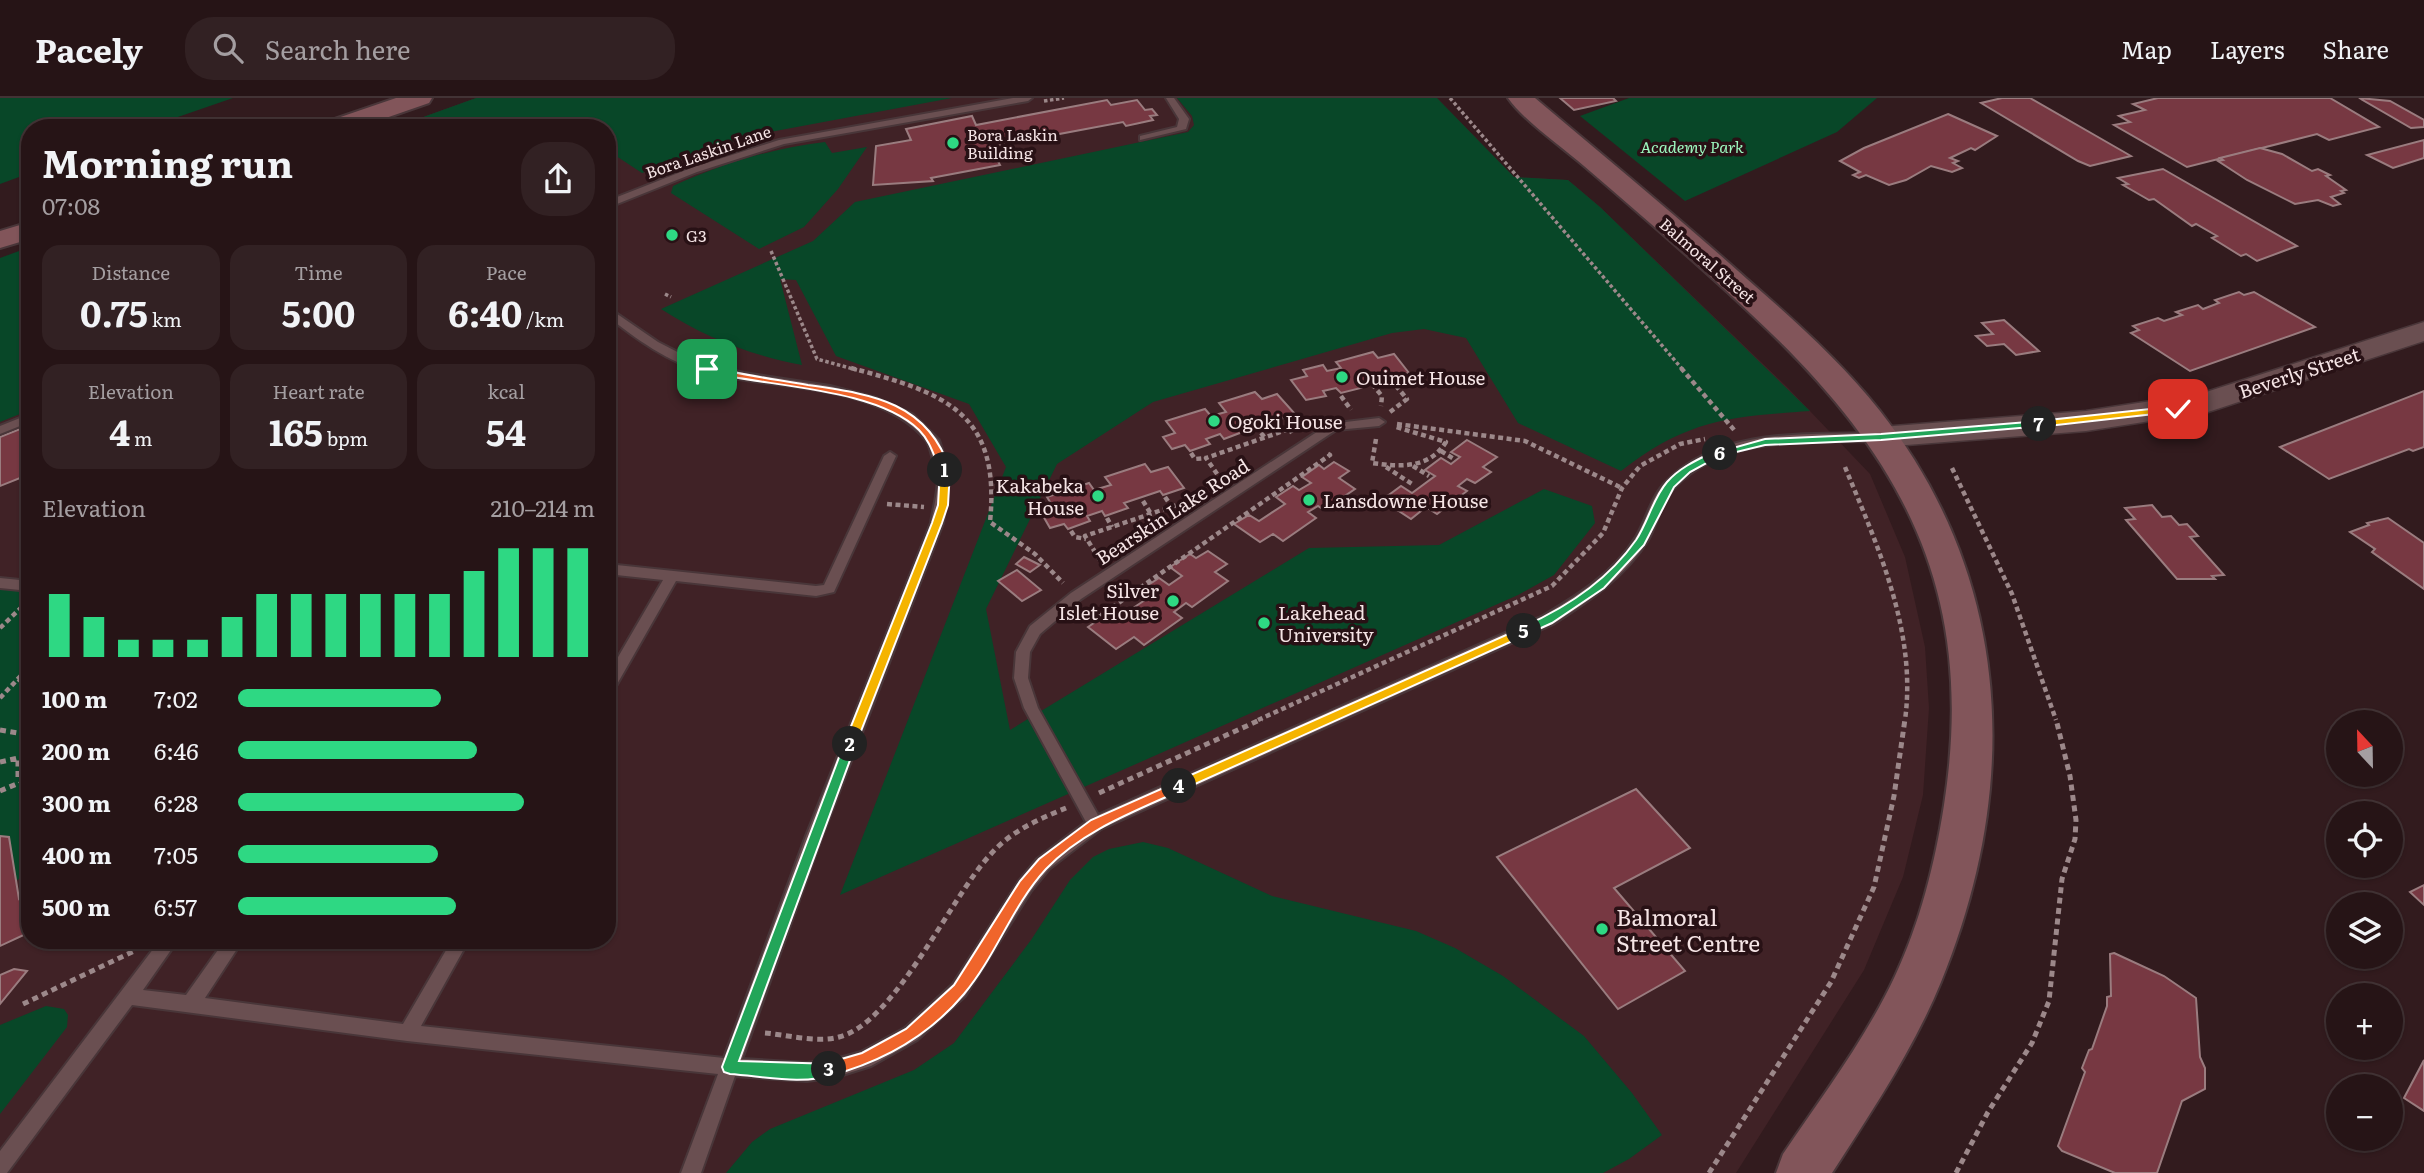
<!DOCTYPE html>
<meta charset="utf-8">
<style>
:root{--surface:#261416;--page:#322123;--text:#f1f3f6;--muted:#a49ea1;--line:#423335;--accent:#2ed883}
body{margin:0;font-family:Literata,serif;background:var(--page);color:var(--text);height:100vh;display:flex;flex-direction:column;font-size:26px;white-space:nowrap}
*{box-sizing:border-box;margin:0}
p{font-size:23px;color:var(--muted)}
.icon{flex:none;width:38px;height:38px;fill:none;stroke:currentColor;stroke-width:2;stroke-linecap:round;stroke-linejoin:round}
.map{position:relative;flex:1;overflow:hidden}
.side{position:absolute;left:21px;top:21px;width:595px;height:830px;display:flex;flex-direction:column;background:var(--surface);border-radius:28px;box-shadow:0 2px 5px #0004,0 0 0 2px var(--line)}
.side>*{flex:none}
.needle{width:46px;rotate:338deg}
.buttons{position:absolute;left:2326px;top:612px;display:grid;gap:14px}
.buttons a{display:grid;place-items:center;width:77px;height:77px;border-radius:50%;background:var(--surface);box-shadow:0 2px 5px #0004,0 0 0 2px var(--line);font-size:35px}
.pin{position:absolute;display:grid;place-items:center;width:60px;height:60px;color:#fff;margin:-30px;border-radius:14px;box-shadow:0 4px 10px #0006}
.km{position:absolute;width:35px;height:35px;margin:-18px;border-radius:50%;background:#222;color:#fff;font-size:19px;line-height:35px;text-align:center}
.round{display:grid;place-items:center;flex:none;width:74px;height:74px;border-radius:28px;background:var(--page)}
.overview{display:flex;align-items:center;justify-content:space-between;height:119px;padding:0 21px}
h1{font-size:38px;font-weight:700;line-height:52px}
.stats{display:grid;grid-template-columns:repeat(3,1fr);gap:10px;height:119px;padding:7px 21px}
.stats div{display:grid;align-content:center;border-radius:18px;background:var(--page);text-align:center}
.stats b{font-size:35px;font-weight:700}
.stats small{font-size:19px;font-weight:400}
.stats p{font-size:19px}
.chart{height:196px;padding:14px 21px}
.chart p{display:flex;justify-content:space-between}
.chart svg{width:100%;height:126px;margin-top:7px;stroke:var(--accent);stroke-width:6}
ul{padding:0 21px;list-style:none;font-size:23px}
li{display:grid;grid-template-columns:112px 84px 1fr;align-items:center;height:52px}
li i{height:18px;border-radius:9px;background:var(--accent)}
header{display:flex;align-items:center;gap:42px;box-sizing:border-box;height:98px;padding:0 35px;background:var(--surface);border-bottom:2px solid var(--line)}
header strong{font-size:33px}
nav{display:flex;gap:38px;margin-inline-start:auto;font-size:24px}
.search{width:490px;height:63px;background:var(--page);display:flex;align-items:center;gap:18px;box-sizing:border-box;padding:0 24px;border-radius:28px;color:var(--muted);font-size:26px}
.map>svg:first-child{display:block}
.built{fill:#402226}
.green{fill:#084728}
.building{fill:#773842;stroke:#9a7c7f;stroke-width:2}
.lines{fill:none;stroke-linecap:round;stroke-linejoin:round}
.service-casing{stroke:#493639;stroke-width:4}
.tertiary-casing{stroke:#493639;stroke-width:3}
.secondary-casing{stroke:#493639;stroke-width:4}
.path-far2{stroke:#9c888a;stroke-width:3.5;stroke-dasharray:3.5 2.5;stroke-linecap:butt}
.path-far1{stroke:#9c888a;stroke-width:4.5;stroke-dasharray:5 3.5;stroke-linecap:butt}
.path{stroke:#9c888a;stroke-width:5;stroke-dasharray:6 4.5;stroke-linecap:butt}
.service{fill:#6a4f51;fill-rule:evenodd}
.tertiary{fill:#6a4f51;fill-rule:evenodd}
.secondary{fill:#82555a;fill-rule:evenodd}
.split-1{fill:#f0652b;stroke:#fff;stroke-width:2}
.split-2{fill:#f5b400;stroke:#fff;stroke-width:2}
.split-3{fill:#22a559;stroke:#fff;stroke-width:2}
.split-4{fill:#f0652b;stroke:#fff;stroke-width:2}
.split-5{fill:#f5b400;stroke:#fff;stroke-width:2}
.split-6{fill:#22a559;stroke:#fff;stroke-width:2}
.split-7{fill:#22a559;stroke:#fff;stroke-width:2}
.split-8{fill:#f5b400;stroke:#fff;stroke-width:2}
.poi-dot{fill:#2ed883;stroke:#281115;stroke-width:2.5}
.labels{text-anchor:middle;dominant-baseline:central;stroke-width:7;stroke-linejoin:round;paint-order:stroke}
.far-poi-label{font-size:16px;fill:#f5e4e5;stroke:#281115;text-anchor:start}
.far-park-label{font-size:16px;font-style:italic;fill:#9df8bf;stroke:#281115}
.far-street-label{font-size:16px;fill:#f5e4e5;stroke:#281115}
.street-label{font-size:19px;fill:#f5e4e5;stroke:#281115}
.poi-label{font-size:19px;fill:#f5e4e5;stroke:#281115;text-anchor:start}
.near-poi-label{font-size:23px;fill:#f5e4e5;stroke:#281115;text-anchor:start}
</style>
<header>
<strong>Pacely</strong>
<div class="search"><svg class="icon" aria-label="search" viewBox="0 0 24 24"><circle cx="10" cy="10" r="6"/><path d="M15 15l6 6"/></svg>Search here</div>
<nav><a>Map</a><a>Layers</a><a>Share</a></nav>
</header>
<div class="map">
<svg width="2424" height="1075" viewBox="0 0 2424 1075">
<rect width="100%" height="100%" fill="#321b1e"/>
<!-- built -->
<path class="built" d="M476,0H1437L1514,79L1568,82L1600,109L1788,290L1870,376L1905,459L1925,549L1929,610L1923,697L1903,779L1864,872L1736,1075H0V161L30,151V842H607V30H393Z"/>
<!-- green -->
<g class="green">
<path d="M0,0H233L146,30H30V75L0,86Z"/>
<path d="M476,0H952L749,38L642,75L607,52V30H420L412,23Z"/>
<path d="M1177,0H1437L1514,79L1568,82L1600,109L1810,313C1729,319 1688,321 1621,373L1518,325L1466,240L1424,231L1392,235L1153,304L1057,366L986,511L1010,632L1309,450L1439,447L1544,391L1592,408L1595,425L1554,477L1518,497L840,797L1006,369L969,306L836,258L796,182L780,181L802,267C750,257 706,240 661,211L813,143L855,104L1188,34L1194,27L1192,18Z"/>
<path d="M1629,0H1877L1837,34L1685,103L1580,18Z"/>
<path d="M825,44L832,55L867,49L838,91L804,129L759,151L671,95L673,88C724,65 769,51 825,44Z"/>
<path d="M30,149V312L0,324V160Z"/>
<path d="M0,486L30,488V770L0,799Z"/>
<path d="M1143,744L1168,750L1272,798L1416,833L1455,850L1503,878L1584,938L1632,995L1662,1037L1629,1061L1603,1075H726L752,1044L770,1031L914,972L954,945L1031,842L1070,782L1093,759L1109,751Z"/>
<path d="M46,908L64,911L68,917L67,929L0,1016V927Z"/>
</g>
<!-- building -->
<g class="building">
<path d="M1560,0H1613L1616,3L1574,12Z"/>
<path d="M2002,0H2030L2131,58L2090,68L2078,63L1981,5Z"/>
<path d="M2158,0H2330L2379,29L2329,42L2317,36L2187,69L2114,27L2130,24L2119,18L2145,12L2133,6Z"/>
<path d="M2359,0L2390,3L2424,22V29L2411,30Z"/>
<path d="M1107,2L1111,7L1137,2L1145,12L1152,11L1157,17L1150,18L1153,22L1126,28L1123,24L990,49L1000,67L931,80L933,83L873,87L876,48L911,42L906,31L972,18L976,27Z"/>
<path d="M1948,16L1997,38L1975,52L1971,50L1950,60L1958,63L1953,65L1962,70L1952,74L1931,68L1906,82L1889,87L1866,77L1859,80L1853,77L1860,74L1840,63L1864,50Z"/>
<path d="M2424,42V60L2393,70L2367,57Z"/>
<path d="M2260,50L2282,56L2312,73L2318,71L2330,77L2326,78L2346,92L2341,93L2344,95L2331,99L2340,106L2333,108L2318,102L2295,106L2247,82L2218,63L2223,62L2220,60Z"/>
<path d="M2163,71L2297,148L2257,163L2246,156L2241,158L2212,140L2217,138L2196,126L2192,128L2154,101L2149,102L2123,87L2128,86L2118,80Z"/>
<path d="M2239,194L2244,197L2254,194L2315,229L2190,273L2131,235L2139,232L2133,228L2158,220L2164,223L2182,217L2176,214L2198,207L2203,211L2219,205L2215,202Z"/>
<path d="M2004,222L2039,253L2016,257L2004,246L1987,248L1976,238L1993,236L1982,225Z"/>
<path d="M1373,254L1378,260L1394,256L1409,275L1357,285L1361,290L1341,295L1336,290L1323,293L1326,298L1306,302L1291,282L1307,278L1303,272L1323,267L1327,273L1341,270L1336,264Z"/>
<path d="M2424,293V349L2413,353L2409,351L2329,381L2280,349Z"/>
<path d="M1255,294L1262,301L1277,296L1295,316L1275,323L1272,320L1242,330L1245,333L1224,341L1220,336L1206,341L1210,346L1190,353L1185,347L1172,351L1163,339L1175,335L1166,323L1205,311L1211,318L1226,314L1219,305Z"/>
<path d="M30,327V376L0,388V339Z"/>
<path d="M1467,342L1497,359L1483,369L1491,374L1475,385L1467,381L1458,388L1467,393L1437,416L1426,409L1411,421L1382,402L1401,388L1412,395L1435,378L1425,372L1441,360L1451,366L1460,359L1451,354Z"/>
<path d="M1334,364L1349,373L1339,380L1355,391L1324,412L1318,408L1308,414L1316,420L1283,443L1273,436L1260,444L1234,426L1249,417L1259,423L1285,406L1276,399L1293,388L1299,392L1311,385L1302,379L1319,367L1324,371Z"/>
<path d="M1145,366L1151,374L1168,369L1184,390L1163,397L1160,393L1124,405L1128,410L1105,418L1102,413L1087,418L1090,423L1068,431L1064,426L1050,430L1042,416L1055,412L1047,399L1089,385L1094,392L1111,387L1105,379Z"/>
<path d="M2152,407L2162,419L2171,418L2179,427L2187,426L2198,438L2190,439L2224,477L2212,478L2215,481H2177L2126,422L2135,421L2125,410Z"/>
<path d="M2388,420L2424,445V491L2372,454L2375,451L2350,434L2369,427L2367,425Z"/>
<path d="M1208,453L1227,466L1215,474L1228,483L1192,509L1186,505L1174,514L1182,520L1144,547L1134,539L1116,551L1088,529L1110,514L1118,520L1148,500L1139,493L1159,480L1169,487L1182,478L1170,469L1190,456L1196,460Z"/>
<path d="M1024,459L1040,467L1030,474L1016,466Z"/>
<path d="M1017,472L1041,492L1022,503L998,483Z"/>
<path d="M1636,691L1690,750L1614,790L1685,873L1618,911L1497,759Z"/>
<path d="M0,738L9,739L19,801L30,796V834L0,848Z"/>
<path d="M2424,787V807L2410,794Z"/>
<path d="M2114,855L2164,878L2196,900L2200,959L2205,970V991L2182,1003L2157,1075H2115L2062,1053L2058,1048L2085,974L2082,970L2089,952L2092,951L2107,908V899L2111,898L2110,856Z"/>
<path d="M14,871L27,873L0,906V877Z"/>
<path d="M2424,962V1013L2404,1000Z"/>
</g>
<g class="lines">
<defs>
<g id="service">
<path d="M1013,0H1032L1028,3L784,46L697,74L607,110V103L691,70L779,42Z"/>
<path d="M1166,0H1174L1189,21L1186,31L1140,42V38L1177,29L1179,21Z"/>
<path d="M370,14H376L392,30H382L370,18Z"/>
<path d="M607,209L658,244L697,264L744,275L830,288L876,300L912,316L939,342L950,377L943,425L822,738L742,961L807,965L836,961L861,954L905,930L953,886L1019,783L1037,761L1086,724L1024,610L1014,580L1016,554L1030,528L1071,495L1329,326L1379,320L1385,324L1379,328L1336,332L1081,501L1040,536L1030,554L1028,580L1038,610L1098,717L1543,518C1578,497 1614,475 1636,439C1647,421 1651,398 1667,383C1722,328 1810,337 1881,335L1887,339L1881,343C1813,345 1725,335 1674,390C1661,404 1657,426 1648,442C1625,479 1589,503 1553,526L1101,731L1049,771L1031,793L965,898L917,942L871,968L836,979L807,983L735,978L701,1075H681L718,976L407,943L132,907L7,1075H0V1053L160,842H178L143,892L186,897L225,842H243L205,900L403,926L452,842H469L421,928L724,960L806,738L931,425C933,410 939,392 938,377C938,372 935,366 933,362C931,355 930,347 926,342C878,284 771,292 704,274C668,264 636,241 607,218Z"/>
<path d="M30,316V324L0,336V328Z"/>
<path d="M890,354L896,358L834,494L816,498L676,483L612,595L607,597V578L663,482L607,476V466L816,488L824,487L884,358Z"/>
<path d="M0,480L30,483V493L0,490Z"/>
</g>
<path id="tertiary" d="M2424,224V243L2208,314L2086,333L1881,349L1870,346L1865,339L1870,332L1881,329L2086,313L2203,295Z"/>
<g id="secondary">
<path d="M396,0H432L429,5L357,30H320L323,25Z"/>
<path d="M1508,0H1535C1606,60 1678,119 1747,181C1794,222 1841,264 1880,313C2013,482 2021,689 1941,884C1913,952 1872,1013 1832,1075H1776L1783,1056C1822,998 1865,942 1895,878C1920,825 1935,765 1944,707C1977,494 1904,358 1751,216C1697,165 1640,116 1584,68C1562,49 1523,22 1508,0Z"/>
<path d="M30,124V141L0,150V133Z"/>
</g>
</defs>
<!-- service casing -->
<use href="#service" class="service-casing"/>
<!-- tertiary casing -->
<use href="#tertiary" class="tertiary-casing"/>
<!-- secondary casing -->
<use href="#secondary" class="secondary-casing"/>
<!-- path-far2 -->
<g class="path-far2">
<path d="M1450,0L1683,272"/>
<path d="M1044,3L1064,0"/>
<path d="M771,153L817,261L857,272"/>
<path d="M665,196L671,199"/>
</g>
<!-- path-far1 -->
<g class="path-far1">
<path d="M851,270C945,295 1001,314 990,424L1035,456L1063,485"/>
<path d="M1681,270L1735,333"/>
<path d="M1372,286L1382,298L1381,308"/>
<path d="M1341,298L1351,312"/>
<path d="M1390,314L1407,301L1392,283"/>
<path d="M1397,326L1525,343L1622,390"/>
<path d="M1256,328L1265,340"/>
<path d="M1376,341L1372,365C1400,369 1429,371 1446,344L1396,329"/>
<path d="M1441,353L1454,361"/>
<path d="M1191,355L1195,361L1206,360"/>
<path d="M1413,368L1429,378"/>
<path d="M1386,369L1412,386"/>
<path d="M1845,369C1878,449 1917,534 1905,622"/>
<path d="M1952,370L2012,496L2056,622"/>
<path d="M1222,383L1206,360L1289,331L1292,335"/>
<path d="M1165,399L1172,409"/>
<path d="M1143,403L1151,416"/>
<path d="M887,406L924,409"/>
<path d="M1107,420L1112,429"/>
<path d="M1071,433L1075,439L1086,441"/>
<path d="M1100,462L1085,438L1180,406"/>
<path d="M1085,514L1094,522L1330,357L1325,354"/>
<path d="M0,530L27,504"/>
<path d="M18,581L30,590"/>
<path d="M0,600L30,568"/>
<path d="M1258,622L1552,488L1603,435L1622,390L1640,368L1680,346L1705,341"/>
</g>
<!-- path -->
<g class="path">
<path d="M0,632L30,637"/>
<path d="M0,664L18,660V680L30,696"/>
<path d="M0,693L19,685"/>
<path d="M1099,695L1262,621"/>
<path d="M23,906L134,853"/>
<path d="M765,935C788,937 817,945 839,939C895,925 950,800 990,757C1011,733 1037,722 1066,710"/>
<path d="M1709,1075L1831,884L1874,789L1894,698L1905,621"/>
<path d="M1956,1075L1988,1014L2032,945L2049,903L2062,781L2075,741L2076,722L2070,678L2056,621"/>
</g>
<!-- service -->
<use href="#service" class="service"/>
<!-- tertiary -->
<use href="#tertiary" class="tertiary"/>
<!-- secondary -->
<use href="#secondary" class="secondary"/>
</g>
<!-- split-1 -->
<path class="split-1" d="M707,268C740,277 774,281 808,287C870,296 928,303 950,372L941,374C934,359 931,344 919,332C875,289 765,289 704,273V269Z"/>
<!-- split-2 -->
<path class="split-2" d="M945,368L950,372L948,407L942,425L856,646L855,650H846L844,646L932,425L938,407L940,372Z"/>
<!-- split-3 -->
<path class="split-3" d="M850,642L856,646L739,963L834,966L837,971L834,976C804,988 762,978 730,976L724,974L722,969L844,646Z"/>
<!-- split-4 -->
<path class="split-4" d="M1179,683L1184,684V691C1136,713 1083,732 1046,771C1012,808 996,858 964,896C928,939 882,964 829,978L824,976L822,971L824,966L862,955L906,931L954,887L1020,783L1039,761L1091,722Z"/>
<!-- split-5 -->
<path class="split-5" d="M1524,529L1528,530V536L1184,691H1175L1173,688L1175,684Z"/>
<!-- split-6 -->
<path class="split-6" d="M1717,352L1725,355L1690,374L1674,389L1644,447L1604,490L1552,525L1528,536H1520V530C1564,511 1608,482 1636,442C1648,424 1653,400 1667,384C1680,369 1699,361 1717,352Z"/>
<!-- split-7 -->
<path class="split-7" d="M2039,323L2043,324V328L1881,342L1765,347L1720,358L1715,355L1765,341L1881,336Z"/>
<!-- split-8 -->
<path class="split-8" d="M2178,308L2183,311L2181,313L2039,329L2035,326L2039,323Z"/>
<!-- markers -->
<g class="poi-dot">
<circle cx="953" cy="45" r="7"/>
<circle cx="672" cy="137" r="7"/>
<circle cx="1342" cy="279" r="7"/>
<circle cx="1214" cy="323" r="7"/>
<circle cx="1098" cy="398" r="7"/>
<circle cx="1309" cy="402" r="7"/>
<circle cx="1173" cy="503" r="7"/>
<circle cx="1264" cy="525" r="7"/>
<circle cx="1602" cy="831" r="7"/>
</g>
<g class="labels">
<!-- far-poi labels -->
<g class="far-poi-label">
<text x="967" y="36">Bora Laskin<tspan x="967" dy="18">Building</tspan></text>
<text x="686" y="137">G3</text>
</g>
<!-- far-park labels -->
<g class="far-park-label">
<text x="1692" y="48">Academy Park</text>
</g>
<!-- far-street labels -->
<g class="far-street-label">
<text transform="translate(708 53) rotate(-19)">Bora Laskin Lane</text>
<text transform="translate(1708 162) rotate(41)">Balmoral Street</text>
</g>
<!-- street labels -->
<g class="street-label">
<text transform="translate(2299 274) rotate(-18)">Beverly Street</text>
<text transform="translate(1172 413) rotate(-33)">Bearskin Lake Road</text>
</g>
<!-- poi labels -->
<g class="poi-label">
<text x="1356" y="279">Ouimet House</text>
<text x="1228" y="323">Ogoki House</text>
<text x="1084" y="387" text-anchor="end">Kakabeka<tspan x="1084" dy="22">House</tspan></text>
<text x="1323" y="402">Lansdowne House</text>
<text x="1159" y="492" text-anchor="end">Silver<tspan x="1159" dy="22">Islet House</tspan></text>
<text x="1278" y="514">Lakehead<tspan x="1278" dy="22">University</tspan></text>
</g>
<!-- near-poi labels -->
<g class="near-poi-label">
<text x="1616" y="818">Balmoral<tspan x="1616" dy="26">Street Centre</tspan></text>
</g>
</g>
</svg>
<div class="buttons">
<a><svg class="needle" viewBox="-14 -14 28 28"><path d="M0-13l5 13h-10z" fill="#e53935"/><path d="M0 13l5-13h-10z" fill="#a49ea1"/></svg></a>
<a><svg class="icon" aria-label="locate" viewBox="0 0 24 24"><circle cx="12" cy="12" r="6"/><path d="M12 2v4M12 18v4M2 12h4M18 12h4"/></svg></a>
<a><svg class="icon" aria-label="layers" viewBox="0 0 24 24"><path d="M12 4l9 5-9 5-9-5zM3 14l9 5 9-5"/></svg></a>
<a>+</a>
<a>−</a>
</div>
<div class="pin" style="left:707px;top:271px;background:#1e9e55"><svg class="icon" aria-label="arrive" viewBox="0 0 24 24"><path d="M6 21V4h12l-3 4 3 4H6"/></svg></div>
<div class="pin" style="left:2178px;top:311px;background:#d93025"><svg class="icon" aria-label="check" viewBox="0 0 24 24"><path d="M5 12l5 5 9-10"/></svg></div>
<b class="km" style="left:945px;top:372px">1</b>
<b class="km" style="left:850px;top:646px">2</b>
<b class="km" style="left:829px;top:971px">3</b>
<b class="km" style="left:1179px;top:688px">4</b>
<b class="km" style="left:1524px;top:533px">5</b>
<b class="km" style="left:1720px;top:355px">6</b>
<b class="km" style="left:2039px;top:326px">7</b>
<section class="side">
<div class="overview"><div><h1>Morning run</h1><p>07:08</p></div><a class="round"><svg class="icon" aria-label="share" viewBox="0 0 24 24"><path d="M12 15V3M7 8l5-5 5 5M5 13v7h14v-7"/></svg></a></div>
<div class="stats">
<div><p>Distance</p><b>0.75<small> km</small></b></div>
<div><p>Time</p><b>5:00</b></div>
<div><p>Pace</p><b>6:40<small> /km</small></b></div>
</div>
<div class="stats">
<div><p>Elevation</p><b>4<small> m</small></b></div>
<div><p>Heart rate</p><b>165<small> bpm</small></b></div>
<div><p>kcal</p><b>54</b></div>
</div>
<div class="chart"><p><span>Elevation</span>210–214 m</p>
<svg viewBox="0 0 160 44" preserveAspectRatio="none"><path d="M5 44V22M15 44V30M25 44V38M35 44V38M45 44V38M55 44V30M65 44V22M75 44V22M85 44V22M95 44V22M105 44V22M115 44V22M125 44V14M135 44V6M145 44V6M155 44V6"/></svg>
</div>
<ul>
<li><b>100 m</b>7:02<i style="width:57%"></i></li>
<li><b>200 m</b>6:46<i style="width:67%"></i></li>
<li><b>300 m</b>6:28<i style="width:80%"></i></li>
<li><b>400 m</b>7:05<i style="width:56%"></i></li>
<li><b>500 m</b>6:57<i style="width:61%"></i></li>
</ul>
</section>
</div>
